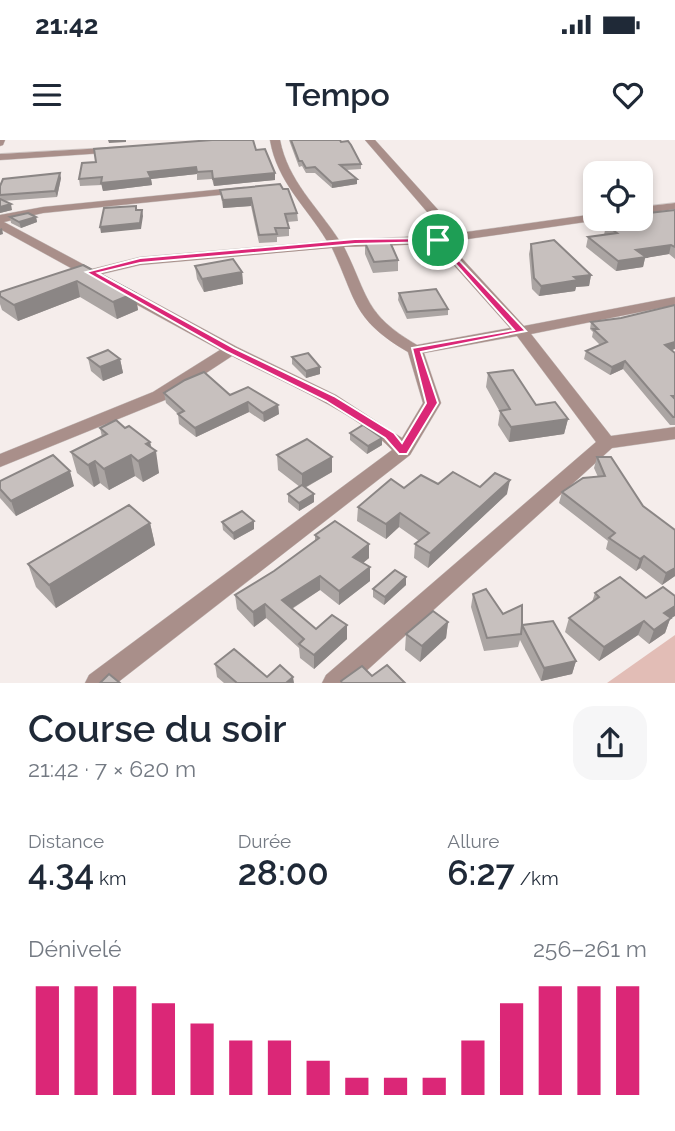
<!DOCTYPE html>
<html lang="fr">
<meta charset="utf-8">
<style>
:root{--surface:#fff;--page:#f6f6f7;--text:#1f2937;--muted:#747a83;--accent:#db2777}
body{margin:0;font-family:Raleway,sans-serif;background:var(--page);color:var(--text);height:100vh;display:flex;flex-direction:column;font-size:26px;white-space:nowrap}
*{box-sizing:border-box;margin:0}
p{font-size:23px;color:var(--muted)}
.icon{flex:none;width:38px;height:38px;fill:none;stroke:currentColor;stroke-width:2;stroke-linecap:round;stroke-linejoin:round}
.map{position:relative;height:543px;overflow:hidden}
.panel{display:flex;flex-direction:column;background:var(--surface);flex:1}
.panel>*{flex:none}
.tools{position:absolute;left:583px;top:21px;display:grid;gap:14px}
.tools a{display:grid;place-items:center;width:70px;height:70px;border-radius:14px;background:var(--surface);box-shadow:0 4px 10px #0003;font-size:35px}
.pin{position:absolute;display:grid;place-items:center;width:60px;height:60px;color:#fff;margin:-30px;border:4px solid #fff;border-radius:50%;box-shadow:0 2px 7px #0007}
.round{display:grid;place-items:center;flex:none;width:74px;height:74px;border-radius:21px;background:var(--page)}
.summary{display:flex;align-items:center;justify-content:space-between;height:119px;padding:0 28px}
h1{font-size:38px;font-weight:600;line-height:52px}
.figures{display:grid;grid-template-columns:repeat(3,1fr);gap:10px;height:119px;padding:7px 28px}
.figures div{display:grid;align-content:center}
.figures b{font-size:35px;font-weight:600}
.figures small{font-size:19px;font-weight:400}
.figures p{font-size:19px}
.chart{height:196px;padding:14px 28px}
.chart p{display:flex;justify-content:space-between}
.chart svg{width:100%;height:126px;margin-top:7px;stroke:var(--accent);stroke-width:6}
.status{display:flex;justify-content:space-between;align-items:center;height:49px;padding:0 35px;background:var(--surface);direction:ltr}
.status svg{height:19px;fill:currentColor}
header{display:flex;justify-content:space-between;align-items:center;height:91px;padding:0 28px;background:var(--surface);font-size:32px;font-weight:600}
.map>svg:first-child{display:block}
.green{fill:#e2bdb6}
.lines{fill:none;stroke-linecap:round;stroke-linejoin:round}
.minor-casing{stroke:#cfc8c6;stroke-width:1}
.minor{fill:#a98f8a;fill-rule:evenodd}
.wall{fill:#aba5a3}
.shaded-wall{fill:#8b8685}
.building{fill:#c7c0be;stroke:#8b8685;stroke-width:2}
.route{fill:#db2777;stroke:#fff;stroke-width:2;fill-rule:evenodd}
</style>
<div class="status"><b>21:42</b><svg viewBox="0 0 49 12"><path d="M0 12V9h3v3zM5 12V6h3v6zM10 12V3h3v9zM15 12V0h3v12zM26 1h20v11H26zM47 4h2v5h-2z"/></svg></div>
<header><svg class="icon" aria-label="menu" viewBox="0 0 24 24"><path d="M4 6h16M4 12h16M4 18h16"/></svg>Tempo<svg class="icon" aria-label="heart" viewBox="0 0 24 24"><path d="M12 20l-8-8c-3-5 5-10 8-4 3-6 11-1 8 4z"/></svg></header>
<div class="map">
<svg width="675" height="543" viewBox="0 0 675 543">
<rect width="100%" height="100%" fill="#f5edeb"/>
<!-- green -->
<path class="green" d="M675,495V543H607Z"/>
<g class="lines">
<defs>
<g id="minor">
<path d="M0,0H5L3,5L0,6Z"/>
<path d="M270,0H280C288,41 317,66 339,100L447,95L365,0H375L459,93L595,74V79H600L599,80L447,102L524,186L675,157V165L531,194L611,296L675,287V299L612,308L353,543H322L326,535L596,302L517,196L424,213L441,263L410,315L117,543H85L89,535L392,310C358,273 278,240 232,216L165,260L0,327V314L153,252L220,210L88,138L81,137L80,133L0,89V75L43,67L244,47L248,48V52L43,73L4,82L92,129L140,117L327,101C306,66 277,42 270,0ZM435,104L510,188L417,205C364,174 369,157 344,107ZM332,108C357,161 352,179 408,212L423,263L402,298L336,255L237,207L102,134L140,125Z"/>
<path d="M122,7L124,9L119,12L0,20V14Z"/>
<path d="M675,63V69L640,74V67Z"/>
</g>
</defs>
<!-- minor casing -->
<use href="#minor" class="minor-casing"/>
<!-- minor -->
<use href="#minor" class="minor"/>
</g>
<!-- wall -->
<g class="wall">
<path d="M289,0H340L361,24V29L346,30L357,44L332,48L315,33H306L302,26L299,27Z"/>
<path d="M256,10L275,40L214,46L212,39L197,40V34L151,39L152,45L103,51L102,45L80,46L79,39Z"/>
<path d="M61,38L57,57L3,61L12,70L0,73V46Z"/>
<path d="M220,50L297,73L298,81L287,82L289,88V96L277,97V102L259,103L251,66L223,68Z"/>
<path d="M675,70V119L669,114L645,118L643,127L616,131L586,107L588,97L604,95L606,85L624,82L625,79H640Z"/>
<path d="M10,77H36L37,82L21,88L11,83Z"/>
<path d="M365,103L398,120V131L373,133L365,114Z"/>
<path d="M531,104L591,135L589,146L576,147L575,151L539,156L532,149L529,114Z"/>
<path d="M83,125L135,153L138,170L117,179L80,157L18,181L2,170L0,164V152Z"/>
<path d="M195,126L242,132L243,144L204,152L197,139Z"/>
<path d="M399,153L448,169V175L407,179L398,160Z"/>
<path d="M675,165V209L671,210L675,213V285H670L623,229L610,235L584,219L586,211L600,205L592,197L593,192L590,189L591,182L621,178Z"/>
<path d="M292,217L320,227V234L306,238L292,224Z"/>
<path d="M88,218L120,219L123,233L103,241L91,231Z"/>
<path d="M488,233L536,265L568,279L564,294L509,302L498,285L500,272L486,247Z"/>
<path d="M164,253L230,255L278,265L279,274L264,282L249,272L196,297L179,284L178,274L166,263Z"/>
<path d="M100,288H125L150,302L159,333L143,342L135,336L109,350L100,343L94,347L77,333L71,312L102,297Z"/>
<path d="M350,293L382,298V305L367,314L350,300Z"/>
<path d="M277,315L332,317V332L305,348L314,354V362L299,371L288,362V354L300,347L278,330Z"/>
<path d="M597,317L675,436L662,445L640,428L636,431L606,409L608,401L559,363L562,352L598,337L594,328Z"/>
<path d="M0,341L74,346L16,376L0,358Z"/>
<path d="M438,344L480,347L507,354L428,428L414,418L415,404L419,401L399,387L386,399L357,381L358,367L404,348Z"/>
<path d="M254,381V389L234,400L223,390L222,382Z"/>
<path d="M150,383L155,405L56,468L36,447L28,424Z"/>
<path d="M315,395L369,418L363,423L370,441L339,465L320,450L292,469L316,489L347,499L314,529L300,518L299,508L266,478L254,487L237,469L235,455L274,431L315,401Z"/>
<path d="M406,445L384,465L373,457V449Z"/>
<path d="M595,453L670,479L665,493L649,504L638,495L599,521L565,492L569,478L592,462Z"/>
<path d="M473,454L522,485L576,521L572,534L541,541L520,500L518,507L484,511L471,467Z"/>
<path d="M448,482L446,498L420,522L405,510L406,494Z"/>
<path d="M215,524L267,537L294,543H224L217,537Z"/>
</g>
<!-- shaded-wall -->
<g class="shaded-wall">
<path d="M108,0H126V2L109,3Z"/>
<path d="M196,27L197,34L151,39L152,45L103,51L101,43L148,32Z"/>
<path d="M60,33L61,38L57,57L55,51Z"/>
<path d="M275,33V40L214,46L213,39Z"/>
<path d="M357,39V44L332,48V43Z"/>
<path d="M251,58V66L223,68V60Z"/>
<path d="M11,64L12,70L0,73V67Z"/>
<path d="M142,70L143,76L141,89L101,93L100,87Z"/>
<path d="M36,77L37,82L21,88L19,82Z"/>
<path d="M2,88L3,94L0,95V89Z"/>
<path d="M671,105L669,114L645,118L643,127L616,131L618,121L636,110Z"/>
<path d="M242,132L243,144L204,152L202,139Z"/>
<path d="M591,135L589,146L576,147L575,151L539,156L541,146L574,137Z"/>
<path d="M77,141L80,157L18,181L14,165Z"/>
<path d="M135,153L138,170L117,179L113,162Z"/>
<path d="M675,202V209L663,213L665,205Z"/>
<path d="M120,219L123,233L103,241L100,227Z"/>
<path d="M625,221L623,229L610,235L612,227Z"/>
<path d="M320,227V234L306,238V231Z"/>
<path d="M248,262L249,272L196,297L195,288Z"/>
<path d="M278,265L279,274L264,282L263,273Z"/>
<path d="M568,279L564,294L509,302L511,287Z"/>
<path d="M382,298V305L367,314L368,306Z"/>
<path d="M150,302L152,313L156,311L159,333L143,342L138,321L146,304Z"/>
<path d="M131,315L135,336L109,350L104,329Z"/>
<path d="M332,317V332L302,349V334Z"/>
<path d="M95,321L100,343L94,347L88,325Z"/>
<path d="M70,331L74,346L16,376L11,361Z"/>
<path d="M510,340L507,354L428,428L430,413Z"/>
<path d="M314,354V362L299,371V363Z"/>
<path d="M400,373L399,387L386,399V384Z"/>
<path d="M254,381V389L234,400L233,393Z"/>
<path d="M150,383L155,405L56,468L49,445Z"/>
<path d="M369,404V418L353,431V417Z"/>
<path d="M644,416L640,428L636,431L640,419Z"/>
<path d="M370,427V441L339,465V451Z"/>
<path d="M675,428V436L662,445L666,433Z"/>
<path d="M320,436V450L283,474L282,460Z"/>
<path d="M406,437V445L384,465L385,457Z"/>
<path d="M265,464L266,478L254,487L253,472Z"/>
<path d="M675,466V476L670,479L665,493L649,504L654,490L664,473Z"/>
<path d="M644,481L638,495L599,521L604,507Z"/>
<path d="M448,482L446,498L420,522L422,506Z"/>
<path d="M347,485V499L314,529V515Z"/>
<path d="M576,521L572,534L541,541L544,528Z"/>
<path d="M293,537L294,543H286Z"/>
</g>
<!-- building -->
<g class="building">
<path d="M212,0H253L256,10L265,9L275,33L213,39L212,31L197,32L196,27L148,32L151,38L101,43L102,37L79,39L82,23L96,22L94,9Z"/>
<path d="M291,0H340L341,2L348,1L351,5L361,24L340,25L357,39L332,43L315,27L306,28L302,21H299Z"/>
<path d="M60,33L55,51L0,55V46L3,39Z"/>
<path d="M280,44L283,49H288L297,73L285,74L289,88H275L277,94L259,95L251,58L223,60L220,50Z"/>
<path d="M0,59L11,64L0,67Z"/>
<path d="M136,66V70H142L140,83L100,87L104,68Z"/>
<path d="M675,70V107L671,105L636,110L646,117L618,121L588,97L617,93L606,85L632,81L630,79H640V74Z"/>
<path d="M28,73L36,77L19,82L10,77Z"/>
<path d="M554,100L591,135L574,137L578,140L541,146L534,138L531,104Z"/>
<path d="M390,102L398,120L374,122L365,103Z"/>
<path d="M233,119L242,132L202,139L195,126Z"/>
<path d="M83,125L135,153L113,162L77,141L14,165L0,156V152Z"/>
<path d="M436,149L448,169L407,172L399,153Z"/>
<path d="M675,165V202L665,205L675,213V256H672L675,259V277H673L625,221L612,227L586,211L607,202L593,189H598L591,182L621,178Z"/>
<path d="M108,210L120,219L100,227L88,218Z"/>
<path d="M308,213L320,227L306,231L292,217Z"/>
<path d="M513,230L536,265L555,262L568,279L511,287L500,271L510,269L488,233Z"/>
<path d="M204,232L230,255L248,247L278,265L263,273L248,262L195,288L178,274L184,271L164,253L185,240Z"/>
<path d="M116,280L125,288L129,286L150,302L146,304L156,311L138,321L131,315L104,329L95,321L88,325L71,312L107,294L100,288Z"/>
<path d="M363,285L382,298L368,306L350,293Z"/>
<path d="M307,299L332,317L302,334L277,315Z"/>
<path d="M53,315L70,331L11,361L0,349V341Z"/>
<path d="M597,317H611L643,366L675,390V428L666,433L644,416L640,419L609,398L615,393L562,352L583,338L605,336Z"/>
<path d="M453,332L480,347L495,333L510,340L430,413L415,404L429,393L400,373L386,384L358,367L391,339L404,348L421,335L438,344Z"/>
<path d="M302,345L314,354L299,363L288,354Z"/>
<path d="M129,365L150,383L49,445L28,424Z"/>
<path d="M242,371L254,381L233,393L222,382Z"/>
<path d="M335,381L369,404L353,417L370,427L339,451L320,436L282,460L316,489L332,475L347,485L314,515L299,504L304,499L265,464L253,472L235,455L274,431L319,398L315,395Z"/>
<path d="M395,430L406,437L385,457L373,449Z"/>
<path d="M620,437L646,458L663,447L675,456V466L664,473L671,478L654,490L644,481L604,507L569,478L599,457L595,453Z"/>
<path d="M486,449L503,474L522,465V485L553,481L576,521L544,528L522,485L521,494L487,498L473,454Z"/>
<path d="M433,471L448,482L422,506L406,494Z"/>
<path d="M234,509L267,537L280,525L293,537L286,543H237L215,524Z"/>
<path d="M387,525L405,543H342L341,541L362,526L372,536Z"/>
<path d="M109,534L120,543H100Z"/>
</g>
<!-- route -->
<path class="route" d="M438,98L526,191L421,212L438,263L407,314H399L385,298L326,261L227,212L86,132L140,118L355,99ZM436,102L514,190L412,208L426,263L402,303L394,293L334,256L234,208L98,133L140,123L355,104Z"/>
</svg>
<div class="tools">
<a><svg class="icon" aria-label="locate" viewBox="0 0 24 24"><circle cx="12" cy="12" r="6"/><path d="M12 2v4M12 18v4M2 12h4M18 12h4"/></svg></a>
</div>
<div class="pin" style="left:438px;top:100px;background:#1e9e55"><svg class="icon" aria-label="arrive" viewBox="0 0 24 24"><path d="M6 21V4h12l-3 4 3 4H6"/></svg></div>
</div>
<section class="panel">
<div class="summary"><div><h1>Course du soir</h1><p>21:42 · 7 × 620 m</p></div><a class="round"><svg class="icon" aria-label="share" viewBox="0 0 24 24"><path d="M12 15V3M7 8l5-5 5 5M5 13v7h14v-7"/></svg></a></div>
<div class="figures">
<div><p>Distance</p><b>4.34<small> km</small></b></div>
<div><p>Durée</p><b>28:00</b></div>
<div><p>Allure</p><b>6:27<small> /km</small></b></div>
</div>
<div class="chart"><p><span>Dénivelé</span>256–261 m</p>
<svg viewBox="0 0 160 44" preserveAspectRatio="none"><path d="M5 44V6M15 44V6M25 44V6M35 44V12M45 44V19M55 44V25M65 44V25M75 44V32M85 44V38M95 44V38M105 44V38M115 44V25M125 44V12M135 44V6M145 44V6M155 44V6"/></svg>
</div>
</section>
